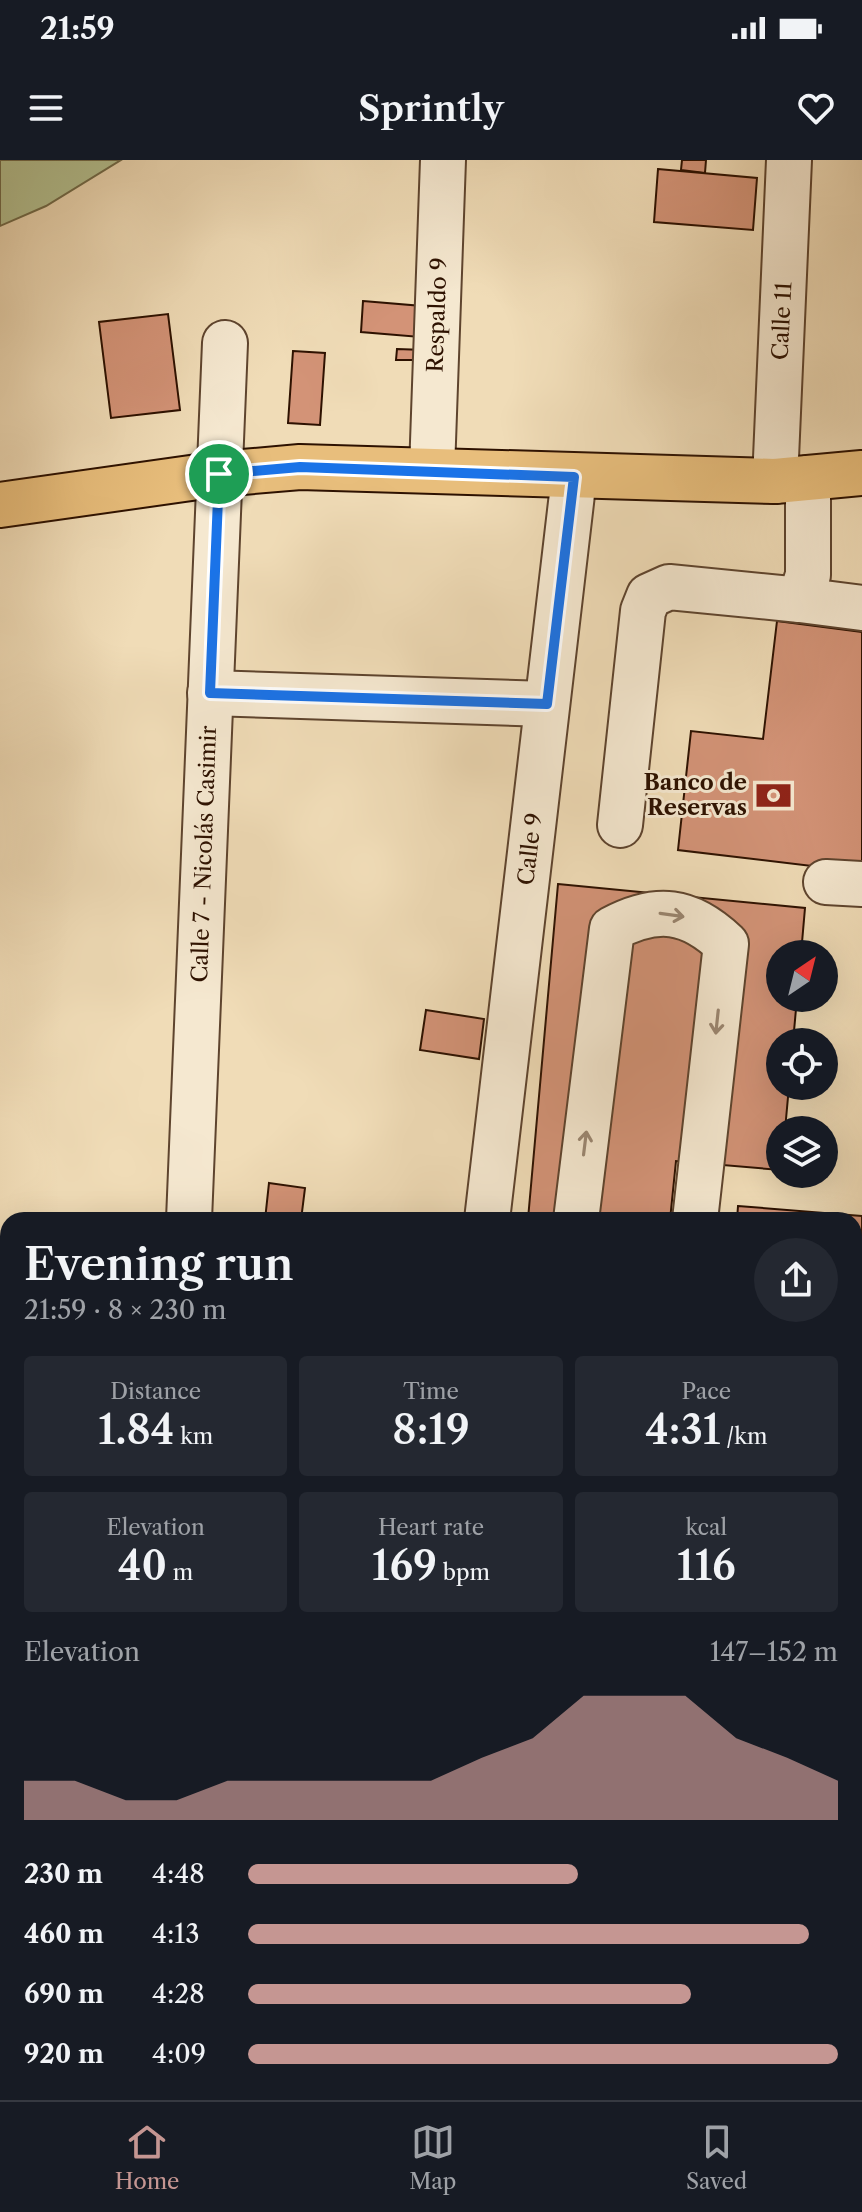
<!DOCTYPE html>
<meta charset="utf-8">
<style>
:root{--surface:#171b24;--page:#242831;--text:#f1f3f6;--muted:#9ea1a6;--line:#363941;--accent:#c59692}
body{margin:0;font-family:"Libre Caslon Text",serif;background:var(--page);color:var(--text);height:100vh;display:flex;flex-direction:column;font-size:30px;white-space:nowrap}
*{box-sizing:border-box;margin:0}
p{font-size:26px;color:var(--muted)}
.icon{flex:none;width:44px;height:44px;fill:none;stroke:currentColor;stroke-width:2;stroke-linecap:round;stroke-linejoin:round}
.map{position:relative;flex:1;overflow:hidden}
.panel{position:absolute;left:0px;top:1052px;width:862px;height:888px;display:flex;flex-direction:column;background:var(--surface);border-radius:24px 24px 0 0;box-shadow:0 8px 32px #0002}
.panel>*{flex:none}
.needle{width:52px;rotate:35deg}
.controls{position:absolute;left:766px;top:780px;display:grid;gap:16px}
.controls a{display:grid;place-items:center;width:72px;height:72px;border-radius:50%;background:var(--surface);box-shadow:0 8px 32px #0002;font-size:40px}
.pin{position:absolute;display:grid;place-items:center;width:68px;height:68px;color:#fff;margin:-34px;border:4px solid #fff;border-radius:50%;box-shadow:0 2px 8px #0007}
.round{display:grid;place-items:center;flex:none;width:84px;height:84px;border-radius:42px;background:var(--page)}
.summary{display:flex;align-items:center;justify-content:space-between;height:136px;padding:0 24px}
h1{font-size:44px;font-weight:600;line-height:60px}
.stats{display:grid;grid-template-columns:repeat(3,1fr);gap:12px;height:136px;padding:8px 24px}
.stats div{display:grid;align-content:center;border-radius:8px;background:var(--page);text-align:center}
.stats b{font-size:40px;font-weight:600}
.stats small{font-size:22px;font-weight:400}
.stats p{font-size:22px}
.chart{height:224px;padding:16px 24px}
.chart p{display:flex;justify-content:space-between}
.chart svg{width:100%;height:144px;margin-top:8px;fill:var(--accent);opacity:.7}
ul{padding:0 24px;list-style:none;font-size:26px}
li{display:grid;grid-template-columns:128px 96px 1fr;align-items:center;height:60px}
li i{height:20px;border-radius:10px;background:var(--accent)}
.status{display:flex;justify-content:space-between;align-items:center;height:56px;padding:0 40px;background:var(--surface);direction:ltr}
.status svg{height:22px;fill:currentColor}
header{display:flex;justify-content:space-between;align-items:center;height:104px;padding:0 24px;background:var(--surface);font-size:36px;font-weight:600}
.tab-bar{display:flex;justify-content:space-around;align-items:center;height:112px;border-top:2px solid var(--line);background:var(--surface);font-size:22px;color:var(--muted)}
.tab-bar a{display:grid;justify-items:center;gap:4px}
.tab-bar .selected{color:var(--accent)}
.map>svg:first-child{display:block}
.green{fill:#b4c292;stroke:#706a49;stroke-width:2}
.building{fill:#d39377;stroke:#2d1100;stroke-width:2}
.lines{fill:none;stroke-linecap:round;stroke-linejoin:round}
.minor-casing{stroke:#5e442e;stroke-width:48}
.major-casing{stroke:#2d1100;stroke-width:48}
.minor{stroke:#f5e8d0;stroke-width:44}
.major{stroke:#e8be7c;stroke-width:44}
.oneway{stroke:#9b8772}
.route-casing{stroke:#fff;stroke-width:16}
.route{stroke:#1a73e8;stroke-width:10}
.labels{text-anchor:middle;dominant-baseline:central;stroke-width:6;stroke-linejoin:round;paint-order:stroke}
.street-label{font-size:22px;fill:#2d1100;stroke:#f5e8d0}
.poi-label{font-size:22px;font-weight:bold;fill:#2d1100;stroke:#f5e8d0;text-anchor:end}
</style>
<div class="status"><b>21:59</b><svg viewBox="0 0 49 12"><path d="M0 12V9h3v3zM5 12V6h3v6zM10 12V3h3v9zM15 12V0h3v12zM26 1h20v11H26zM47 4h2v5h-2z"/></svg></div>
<header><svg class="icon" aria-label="menu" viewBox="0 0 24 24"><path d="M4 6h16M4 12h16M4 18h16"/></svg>Sprintly<svg class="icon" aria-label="heart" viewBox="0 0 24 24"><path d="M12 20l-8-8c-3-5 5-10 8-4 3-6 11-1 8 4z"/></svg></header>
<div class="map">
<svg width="862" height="1940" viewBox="0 0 862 1940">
<rect width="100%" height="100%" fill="#f0dcb7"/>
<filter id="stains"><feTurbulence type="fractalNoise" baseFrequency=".0025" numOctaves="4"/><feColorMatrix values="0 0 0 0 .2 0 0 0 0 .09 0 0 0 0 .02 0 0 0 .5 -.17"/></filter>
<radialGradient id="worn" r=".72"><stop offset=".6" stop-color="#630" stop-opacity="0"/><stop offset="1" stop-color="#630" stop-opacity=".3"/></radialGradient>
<!-- green -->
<path class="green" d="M0,0H121L46,46L0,66Z"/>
<!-- building -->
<g class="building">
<path d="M682,0H706L705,13L681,10Z"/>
<path d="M658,9L757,18L753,70L654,62Z"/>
<path d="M363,141L422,146L420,177L361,172Z"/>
<path d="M168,154L180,250L111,258L99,162Z"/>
<path d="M397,189L424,190L413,217L414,200H396Z"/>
<path d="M293,191L325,193L320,265L288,263Z"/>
<path d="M777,461L862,472V712L678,690L691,571L763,579Z"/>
<path d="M558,724L805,748L801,794H780V838H797L793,882H780V926H789L785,970H780V1010L676,1001L670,1060L528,1059Z"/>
<path d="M426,850L484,859L479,899L420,890Z"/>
<path d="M269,1023L305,1028L301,1060H265Z"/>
<path d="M738,1046L862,1056V1122L854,1121V1060H737Z"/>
<path d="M862,1384V1483L855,1482Z"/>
<rect x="0" y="1601" width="8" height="51"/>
<rect x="0" y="1817" width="8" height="57"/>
<path d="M0,1888H8V1932H96V1940H0Z"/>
<path d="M640,1932H668L666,1940H640Z"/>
</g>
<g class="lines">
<defs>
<g id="minor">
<path d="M432,310L443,0"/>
<path d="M775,321L789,0"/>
<path d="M800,440L862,448"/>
<path d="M210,533L547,544"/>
<path d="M620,665L643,451L649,436L669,427L800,440L808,415V318"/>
<path d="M826,722L862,724"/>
<path d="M189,1060L225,183"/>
<path d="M487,1060L574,317"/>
<path d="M576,1060L612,769C657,745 689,749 726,784L695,1060"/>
<path d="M0,1120H8"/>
<path d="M854,1202L862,1203"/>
<path d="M854,1519H862"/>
<path d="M0,1578L8,1577"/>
<path d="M854,1730H862"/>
<path d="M0,1804H8"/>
<path d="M814,1932L836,1940"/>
<path d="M198,1940L199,1932"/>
<path d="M428,1940L429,1932"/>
</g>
<path id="major" d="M0,345L219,314L300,307L775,321L862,313"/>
</defs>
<!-- minor casing -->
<use href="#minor" class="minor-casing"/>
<!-- major casing -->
<use href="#major" class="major-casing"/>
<!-- minor -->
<use href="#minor" class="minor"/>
<!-- major -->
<use href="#major" class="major"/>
</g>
<!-- one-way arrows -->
<defs><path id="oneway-shaft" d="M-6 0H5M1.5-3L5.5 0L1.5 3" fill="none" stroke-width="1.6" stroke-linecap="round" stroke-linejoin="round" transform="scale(2)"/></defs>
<g class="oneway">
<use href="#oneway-shaft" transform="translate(672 755) rotate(8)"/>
<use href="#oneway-shaft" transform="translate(717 862) rotate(96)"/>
<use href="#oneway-shaft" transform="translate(585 983) rotate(-83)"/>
</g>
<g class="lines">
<defs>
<path id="route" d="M300,307L574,317L547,544L210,533L219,314Z"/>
</defs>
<!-- route casing -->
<use href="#route" class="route-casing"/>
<!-- route -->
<use href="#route" class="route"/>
</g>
<!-- icons -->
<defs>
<symbol id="bank-bare" viewBox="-9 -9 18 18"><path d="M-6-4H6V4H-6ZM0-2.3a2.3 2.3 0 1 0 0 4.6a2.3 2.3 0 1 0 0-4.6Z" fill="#8f2418" stroke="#f5e8d0" stroke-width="2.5" paint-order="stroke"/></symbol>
</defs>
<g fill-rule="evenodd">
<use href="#bank-bare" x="748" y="610" width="51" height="51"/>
</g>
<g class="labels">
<!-- street labels -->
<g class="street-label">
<text transform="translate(437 155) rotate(-88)">Respaldo 9</text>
<text transform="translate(782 161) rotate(-87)">Calle 11</text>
<text transform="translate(530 689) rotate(-83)">Calle 9</text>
<text transform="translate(204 694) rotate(-88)">Calle 7 - Nicolás Casimir</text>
</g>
<!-- poi labels -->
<g class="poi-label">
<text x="747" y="622">Banco de<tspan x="747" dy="25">Reservas</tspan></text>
</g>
</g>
<rect width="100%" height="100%" filter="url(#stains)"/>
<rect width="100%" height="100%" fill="url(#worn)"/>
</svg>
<div class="controls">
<a><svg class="needle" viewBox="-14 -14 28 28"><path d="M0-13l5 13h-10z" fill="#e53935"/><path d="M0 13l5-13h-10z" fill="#9ea1a6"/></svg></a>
<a><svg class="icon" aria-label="locate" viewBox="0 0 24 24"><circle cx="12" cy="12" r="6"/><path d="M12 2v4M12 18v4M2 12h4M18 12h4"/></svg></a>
<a><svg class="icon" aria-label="layers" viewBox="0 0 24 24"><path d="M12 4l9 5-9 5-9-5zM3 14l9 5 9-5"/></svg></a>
</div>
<div class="pin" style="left:219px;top:314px;background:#1e9e55"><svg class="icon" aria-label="arrive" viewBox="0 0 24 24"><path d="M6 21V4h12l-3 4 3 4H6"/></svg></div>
<section class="panel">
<div class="summary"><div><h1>Evening run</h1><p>21:59 · 8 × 230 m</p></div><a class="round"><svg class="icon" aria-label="share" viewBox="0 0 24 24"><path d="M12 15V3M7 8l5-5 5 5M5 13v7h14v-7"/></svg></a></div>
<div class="stats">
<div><p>Distance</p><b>1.84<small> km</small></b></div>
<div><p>Time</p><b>8:19</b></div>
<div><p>Pace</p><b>4:31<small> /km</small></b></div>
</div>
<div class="stats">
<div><p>Elevation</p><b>40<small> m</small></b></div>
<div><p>Heart rate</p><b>169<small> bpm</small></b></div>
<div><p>kcal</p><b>116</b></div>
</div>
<div class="chart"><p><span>Elevation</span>147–152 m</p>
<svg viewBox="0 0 160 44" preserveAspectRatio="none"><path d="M0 44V32L10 32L20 38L30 38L40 32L50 32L60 32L70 32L80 32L90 25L100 19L110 6L120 6L130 6L140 19L150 25L160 32V44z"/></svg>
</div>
<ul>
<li><b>230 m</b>4:48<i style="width:56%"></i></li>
<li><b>460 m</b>4:13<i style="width:95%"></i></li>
<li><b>690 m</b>4:28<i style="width:75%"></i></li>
<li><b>920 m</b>4:09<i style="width:100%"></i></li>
</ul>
</section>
</div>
<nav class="tab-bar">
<a class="selected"><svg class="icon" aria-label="home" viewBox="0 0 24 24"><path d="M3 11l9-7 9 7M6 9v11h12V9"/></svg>Home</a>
<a><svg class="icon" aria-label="map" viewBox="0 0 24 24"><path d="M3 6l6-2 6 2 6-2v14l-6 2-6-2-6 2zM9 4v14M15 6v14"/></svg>Map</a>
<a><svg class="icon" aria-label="saved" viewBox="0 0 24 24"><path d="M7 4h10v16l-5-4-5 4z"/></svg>Saved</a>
</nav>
